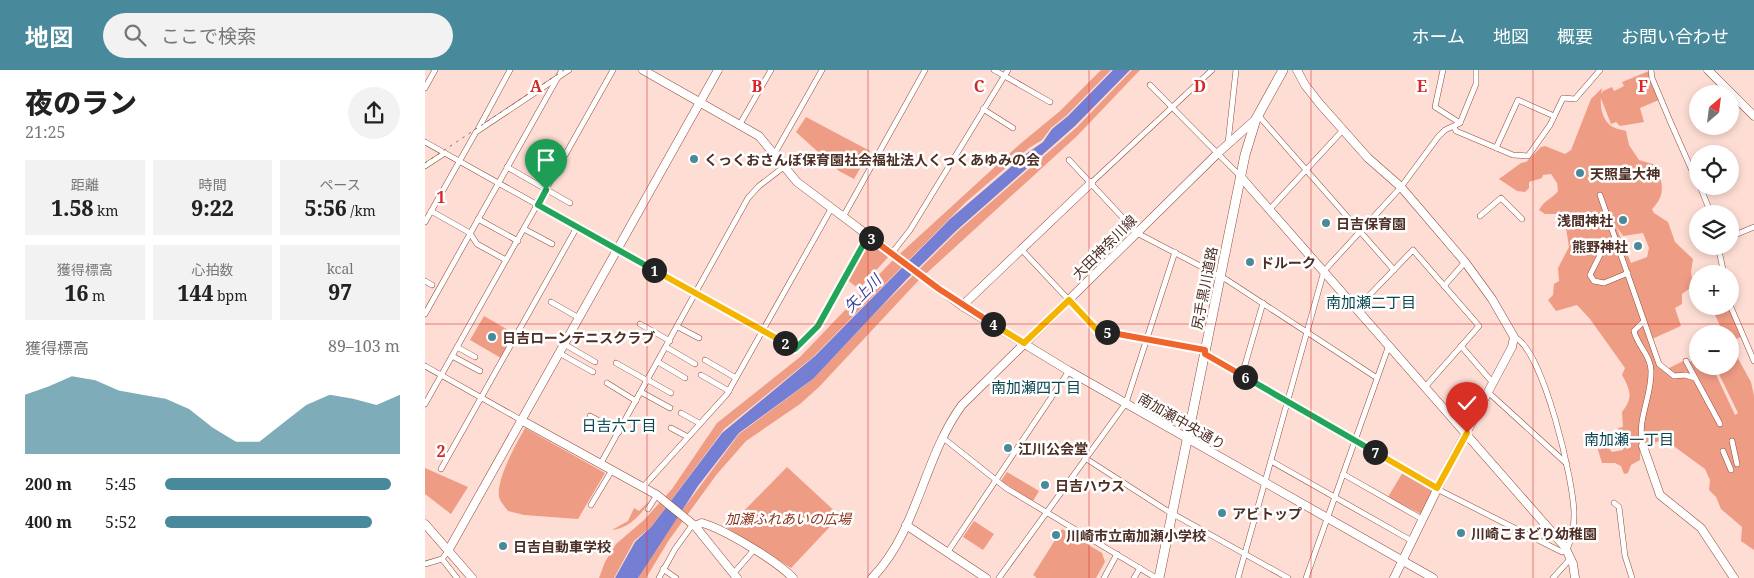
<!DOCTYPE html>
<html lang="ja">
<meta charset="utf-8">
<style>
:root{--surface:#fff;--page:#f2f2f2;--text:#222;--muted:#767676;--accent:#488a9b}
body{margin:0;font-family:"Noto Serif","Noto Sans JP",serif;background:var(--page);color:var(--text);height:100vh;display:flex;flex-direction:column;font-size:19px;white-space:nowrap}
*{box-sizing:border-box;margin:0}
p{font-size:16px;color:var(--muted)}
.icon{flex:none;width:28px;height:28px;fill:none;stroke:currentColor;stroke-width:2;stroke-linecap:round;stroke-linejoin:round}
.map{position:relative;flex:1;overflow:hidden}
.panel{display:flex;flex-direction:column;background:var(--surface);width:425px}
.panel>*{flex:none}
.needle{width:32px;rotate:28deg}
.controls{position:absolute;left:1264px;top:15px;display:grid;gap:10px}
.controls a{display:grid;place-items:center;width:50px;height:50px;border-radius:50%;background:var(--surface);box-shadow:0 2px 8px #0003;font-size:25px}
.pin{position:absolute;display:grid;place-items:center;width:42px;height:42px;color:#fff;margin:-51px -21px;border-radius:50% 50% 50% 0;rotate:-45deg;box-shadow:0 0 5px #0007}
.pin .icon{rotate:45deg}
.km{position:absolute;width:25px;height:25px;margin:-12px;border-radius:50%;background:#222;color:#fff;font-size:14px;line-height:25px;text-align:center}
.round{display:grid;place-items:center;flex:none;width:52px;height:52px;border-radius:26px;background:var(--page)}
.summary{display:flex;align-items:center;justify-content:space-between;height:85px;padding:0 25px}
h1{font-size:28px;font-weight:800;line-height:38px}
.figures{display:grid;grid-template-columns:repeat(3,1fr);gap:8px;height:85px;padding:5px 25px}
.figures div{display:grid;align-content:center;border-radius:0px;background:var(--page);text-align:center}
.figures b{font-size:21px;font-weight:800}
.figures small{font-size:14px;font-weight:400}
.figures p{font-size:14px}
.chart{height:140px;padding:10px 25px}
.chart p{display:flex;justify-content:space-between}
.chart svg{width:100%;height:90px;margin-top:5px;fill:var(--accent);opacity:.7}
ul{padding:0 25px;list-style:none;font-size:16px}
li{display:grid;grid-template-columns:80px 60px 1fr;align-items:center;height:38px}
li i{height:12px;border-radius:6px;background:var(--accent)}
header{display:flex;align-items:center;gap:30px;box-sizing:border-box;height:70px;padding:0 25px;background:var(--accent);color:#fff}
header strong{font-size:24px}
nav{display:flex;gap:28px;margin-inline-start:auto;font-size:18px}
.search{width:350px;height:45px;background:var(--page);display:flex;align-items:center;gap:12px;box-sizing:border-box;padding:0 18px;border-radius:28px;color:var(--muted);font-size:19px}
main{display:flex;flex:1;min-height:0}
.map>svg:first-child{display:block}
.green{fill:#ef9c85;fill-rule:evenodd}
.water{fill:#747fd3}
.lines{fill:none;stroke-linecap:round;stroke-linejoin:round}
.street-casing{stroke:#904c39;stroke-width:6}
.secondary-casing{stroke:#904c39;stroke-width:9}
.primary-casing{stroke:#904c39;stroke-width:10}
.street{stroke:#fff;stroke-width:5}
.secondary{stroke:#fff;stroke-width:8}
.primary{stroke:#fff;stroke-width:9}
.rail{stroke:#8d6d64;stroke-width:1;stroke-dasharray:2.5 5;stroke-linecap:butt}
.split-1-casing{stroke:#fff;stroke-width:10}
.split-2-casing{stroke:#fff;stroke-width:10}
.split-3-casing{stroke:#fff;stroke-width:10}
.split-4-casing{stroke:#fff;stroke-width:10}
.split-5-casing{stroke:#fff;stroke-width:10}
.split-6-casing{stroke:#fff;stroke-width:10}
.split-7-casing{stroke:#fff;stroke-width:10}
.split-8-casing{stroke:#fff;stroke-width:10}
.split-1{stroke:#22a559;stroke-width:6}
.split-2{stroke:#f5b400;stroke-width:6}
.split-3{stroke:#22a559;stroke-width:6}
.split-4{stroke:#f0652b;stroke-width:6}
.split-5{stroke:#f5b400;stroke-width:6}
.split-6{stroke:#f0652b;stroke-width:6}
.split-7{stroke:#22a559;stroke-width:6}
.split-8{stroke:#f5b400;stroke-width:6}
.grid{fill:none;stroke:#d62828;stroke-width:1;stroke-opacity:0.55}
.poi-dot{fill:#488a9b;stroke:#fff;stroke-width:2}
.labels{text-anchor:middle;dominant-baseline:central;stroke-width:5;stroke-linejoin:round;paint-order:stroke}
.poi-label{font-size:14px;font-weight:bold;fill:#4e2f26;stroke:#fff;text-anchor:start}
.street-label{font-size:14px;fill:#4e2f26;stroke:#fff}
.park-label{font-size:14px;font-style:italic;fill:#8d351b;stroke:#fff}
.water-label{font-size:15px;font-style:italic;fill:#3b3da0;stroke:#fff}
.neighbourhood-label{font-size:15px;fill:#0a4552;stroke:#fff}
.grid-label{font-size:16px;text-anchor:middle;font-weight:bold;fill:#d62828;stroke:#fff;stroke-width:5;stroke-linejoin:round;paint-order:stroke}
</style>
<header>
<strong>地図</strong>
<div class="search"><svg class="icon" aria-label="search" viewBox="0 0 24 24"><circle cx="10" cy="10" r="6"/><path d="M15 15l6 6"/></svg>ここで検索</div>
<nav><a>ホーム</a><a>地図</a><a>概要</a><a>お問い合わせ</a></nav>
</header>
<main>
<section class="panel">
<div class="summary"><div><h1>夜のラン</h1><p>21:25</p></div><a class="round"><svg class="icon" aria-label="share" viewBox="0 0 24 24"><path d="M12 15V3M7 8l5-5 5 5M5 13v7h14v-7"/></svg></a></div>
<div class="figures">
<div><p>距離</p><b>1.58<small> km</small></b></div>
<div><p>時間</p><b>9:22</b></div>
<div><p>ペース</p><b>5:56<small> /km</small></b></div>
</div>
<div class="figures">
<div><p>獲得標高</p><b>16<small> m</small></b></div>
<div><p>心拍数</p><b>144<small> bpm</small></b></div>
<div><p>kcal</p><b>97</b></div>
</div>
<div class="chart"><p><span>獲得標高</span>89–103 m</p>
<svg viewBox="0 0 160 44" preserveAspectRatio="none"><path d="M0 44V15L10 11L20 6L30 8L40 13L50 15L60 17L70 22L80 31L90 38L100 38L110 29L120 20L130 15L140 17L150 20L160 15V44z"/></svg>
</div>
<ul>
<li><b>200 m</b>5:45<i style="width:96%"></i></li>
<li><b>400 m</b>5:52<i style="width:88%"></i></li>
</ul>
</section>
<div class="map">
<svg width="1329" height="508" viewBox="0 0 1329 508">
<rect width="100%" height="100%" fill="#feddd4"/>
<!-- green -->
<g class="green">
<path d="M676,0H686L642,45L626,58L617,70L604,78L541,132L388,287L299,359L227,456L209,471L189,508H174L180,492L191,474L219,450L247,419L292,353L375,287L467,191L595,74L635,41Z"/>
<path d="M707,0H715L652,66L493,211L394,317L375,334L321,371L292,404L244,470L221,508H213L238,466L314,364L387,310L456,237L533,161L652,57Z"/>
<path d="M1224,1V8L1234,30L1215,38L1219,52L1195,56L1191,52L1186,54L1175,26L1178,21L1187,17L1189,21L1199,16L1197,12Z"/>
<path d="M1177,18C1175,29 1174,47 1186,56C1189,58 1197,60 1201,61L1204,75L1214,90L1231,95C1237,113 1242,124 1227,139L1229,143L1243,152L1250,172L1268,189L1266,202L1268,216L1257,224V234L1250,238L1256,256L1227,269L1235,292L1242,299L1262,289L1264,292L1272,288V296H1287L1310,345L1313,343L1290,296H1305V274L1326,312L1329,326V480L1316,471L1317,457L1296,439L1291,427L1284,420L1285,410L1280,399L1239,369L1215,379V390L1206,395L1203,403L1199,404L1196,396L1190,393H1177L1173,380L1175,375L1182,376L1187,382L1198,380L1199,374L1193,358L1198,357L1197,342C1208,328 1206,321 1197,305L1200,298L1165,249L1152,235L1131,241L1123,230L1128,225L1129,214L1134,211L1133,198L1144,177L1141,158L1143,154L1136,144H1120L1114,140C1119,130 1127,129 1133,121L1132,113L1126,104L1118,105L1117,108L1104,112V118L1100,122L1092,121L1074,109L1096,93L1101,92L1116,77L1120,76L1140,84L1146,80L1166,29ZM1191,156L1198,166L1218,163L1224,178L1222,187L1206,193Z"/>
<path d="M381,47L445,81L429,109L414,101L371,62Z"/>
<path d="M443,169L465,185L434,219L421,209Z"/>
<path d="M1304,238L1316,267L1305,271V264H1299L1290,245Z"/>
<path d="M59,246L90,264L76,288L45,270Z"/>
<path d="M100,358L180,403L153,449L99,445L83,441C80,437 75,431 74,427C71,410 91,374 100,358Z"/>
<path d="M362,397L415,446L366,498L302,458Z"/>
<path d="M0,398L43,417L26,444L0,424Z"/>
<path d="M582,402L614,421L608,431L576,411Z"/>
<path d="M978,402L1008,420L996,444L963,427Z"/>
<path d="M224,431C217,445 202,459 187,460L203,451L209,438L214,441Z"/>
<path d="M549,451L569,464L558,480L538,467Z"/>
<path d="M637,459L677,483L680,492L671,508H612L608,505Z"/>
</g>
<!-- water -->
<path class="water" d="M688,0H705L650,56L532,160L481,210L388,309L314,363L273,416L213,508H190L210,472L227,456L297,363L390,286L525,149L601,84L618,72L627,59L643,46Z"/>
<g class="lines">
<defs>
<g id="street">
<path d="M569,0L625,32"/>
<path d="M1018,0L1010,37L1035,53"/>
<path d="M1226,0L1227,8L1245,51L1272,112"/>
<path d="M725,15L815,106"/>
<path d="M0,18L10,0"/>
<path d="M558,39L588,58"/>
<path d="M833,45L969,200"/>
<path d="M315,54L346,0"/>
<path d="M1029,57L1031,61L1088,85L1103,86L1125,55L1138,28L1150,29L1175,0"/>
<path d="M52,61L85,0"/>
<path d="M0,72L370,279L393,256L443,166"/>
<path d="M803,73L811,0"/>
<path d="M1071,78L1093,30L1129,46"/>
<path d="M350,83L397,0"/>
<path d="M644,90L712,163L802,210L952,308"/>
<path d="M0,96L20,83"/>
<path d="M82,97L145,133"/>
<path d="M666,113L787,0"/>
<path d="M1275,116L1286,144"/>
<path d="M1175,125L1234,294L1249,306L1260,305L1270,308"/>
<path d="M845,139L918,60"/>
<path d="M6,141L45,163L52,174L81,190"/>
<path d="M1055,146L1076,128L1097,149"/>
<path d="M418,147L500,0"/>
<path d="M53,149L93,171"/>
<path d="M0,152L51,62L144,0"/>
<path d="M99,159L127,174"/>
<path d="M1305,167L1329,157"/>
<path d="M1190,168L1179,177L1165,205L1169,211L1179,213L1203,203"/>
<path d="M1293,176L1299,204"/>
<path d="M596,179L672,260L780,280"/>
<path d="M467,183L485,160L583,0"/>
<path d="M0,211L7,215"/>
<path d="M1019,216L1040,192"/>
<path d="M126,232L154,248"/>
<path d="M1305,235L1329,291"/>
<path d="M932,238L988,180L1054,256L1001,316"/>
<path d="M0,244L137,0"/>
<path d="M1218,252L1209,261C1212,275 1226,286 1226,301C1227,327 1211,350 1218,376"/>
<path d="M215,254L245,271"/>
<path d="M253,257L274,268"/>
<path d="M139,274L170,292"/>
<path d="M1036,276L1068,313"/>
<path d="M32,277L50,287"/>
<path d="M241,277L270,294"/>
<path d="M134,283L168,302"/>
<path d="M780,284L1012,419L1137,482L1142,480C1146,470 1149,457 1149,446C1150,415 1118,278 1089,267"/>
<path d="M27,286L55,301"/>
<path d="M280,290L311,308"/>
<path d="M1261,291L1295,354"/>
<path d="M233,292L260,308"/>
<path d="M191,293L223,311"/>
<path d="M0,296L96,350"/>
<path d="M276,305L304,321"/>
<path d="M817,305L838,233"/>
<path d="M223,310L246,323"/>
<path d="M182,313L211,331"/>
<path d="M216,322L245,338"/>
<path d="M1063,322L1142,394"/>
<path d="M0,334L188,0"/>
<path d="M256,343L274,353"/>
<path d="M165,346L194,362"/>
<path d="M246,358L263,367"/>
<path d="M517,367L581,418L731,508"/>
<path d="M1307,371L1312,394"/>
<path d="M1298,381L1306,400"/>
<path d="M660,388L741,440L863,508"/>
<path d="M846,391L987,471"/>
<path d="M176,393L323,128L334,116L360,96"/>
<path d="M16,399L152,157"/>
<path d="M918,404L997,449"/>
<path d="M218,417L302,324L406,139"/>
<path d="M1189,433L1194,437L1200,486L1207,508"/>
<path d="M166,435L187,400"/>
<path d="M223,439L232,425"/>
<path d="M522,483L644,301"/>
<path d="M17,489L32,508"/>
<path d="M0,494L17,489L23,481"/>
<path d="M238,499L251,508"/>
<path d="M308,504L328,481"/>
<path d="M234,508L250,479L268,454"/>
<path d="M574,508L701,333L750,182"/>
<path d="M679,508L692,484"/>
<path d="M709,508L715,498"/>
<path d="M813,508L899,201L976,117L1013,67L1020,60L1035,53L1051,14V0"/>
<path d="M881,508L964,275"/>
<path d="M1128,508L1146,488"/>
</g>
<g id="secondary">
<path d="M218,0L334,66L372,112L537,236L644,301L1008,508"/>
<path d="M872,0L880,15L895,34L943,88L976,117L1040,192L1067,229L1089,267L1087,277L1024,395L969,508"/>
<path d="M1283,0L1329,46"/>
<path d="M815,106L1140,477L1148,494L1150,508"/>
<path d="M537,236L666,113"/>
<path d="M96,350L232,425L270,456L312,508"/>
<path d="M1218,376L1235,425L1276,458L1309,508"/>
<path d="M0,454L47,508"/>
<path d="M481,455L561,508"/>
<path d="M270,456L277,453C299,459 352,491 368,508"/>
<path d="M23,481L293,0"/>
<path d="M447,508C493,461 498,388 537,335L793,83L831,49"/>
</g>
<path id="primary" d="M734,508L820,85L831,49L858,0"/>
</defs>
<!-- street casing -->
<use href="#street" class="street-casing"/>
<!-- secondary casing -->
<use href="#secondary" class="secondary-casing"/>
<!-- primary casing -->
<use href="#primary" class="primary-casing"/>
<!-- street -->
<use href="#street" class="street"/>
<!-- secondary -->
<use href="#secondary" class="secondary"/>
<!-- primary -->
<use href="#primary" class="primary"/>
<!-- rail -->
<path class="rail" d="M0,93L139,0"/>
</g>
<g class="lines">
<defs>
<path id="split-1" d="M121,120L113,135L229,200"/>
<path id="split-2" d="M229,200L360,273"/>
<path id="split-3" d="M360,273L370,279L393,256L443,166L446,168"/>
<path id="split-4" d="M446,168L514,219L568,254"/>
<path id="split-5" d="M568,254L599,273L644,230L672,260L682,262"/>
<path id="split-6" d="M682,262L780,280V284L820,307"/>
<path id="split-7" d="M820,307L950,382"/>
<path id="split-8" d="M950,382L1012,418L1042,363"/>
</defs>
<!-- split-1 casing -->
<use href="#split-1" class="split-1-casing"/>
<!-- split-2 casing -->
<use href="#split-2" class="split-2-casing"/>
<!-- split-3 casing -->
<use href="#split-3" class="split-3-casing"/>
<!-- split-4 casing -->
<use href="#split-4" class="split-4-casing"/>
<!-- split-5 casing -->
<use href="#split-5" class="split-5-casing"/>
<!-- split-6 casing -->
<use href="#split-6" class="split-6-casing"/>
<!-- split-7 casing -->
<use href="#split-7" class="split-7-casing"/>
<!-- split-8 casing -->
<use href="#split-8" class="split-8-casing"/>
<!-- split-1 -->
<use href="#split-1" class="split-1"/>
<!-- split-2 -->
<use href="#split-2" class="split-2"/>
<!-- split-3 -->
<use href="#split-3" class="split-3"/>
<!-- split-4 -->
<use href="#split-4" class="split-4"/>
<!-- split-5 -->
<use href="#split-5" class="split-5"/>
<!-- split-6 -->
<use href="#split-6" class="split-6"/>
<!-- split-7 -->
<use href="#split-7" class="split-7"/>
<!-- split-8 -->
<use href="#split-8" class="split-8"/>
</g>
<!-- grid -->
<path class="grid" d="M222,0V508M443,0V508M664,0V508M886,0V508M1108,0V508M0,254H1329"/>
<!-- markers -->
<g class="poi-dot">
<circle cx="269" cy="89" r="5"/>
<circle cx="1155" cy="103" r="5"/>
<circle cx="1198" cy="150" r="5"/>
<circle cx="901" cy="153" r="5"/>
<circle cx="1213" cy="176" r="5"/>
<circle cx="825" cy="192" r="5"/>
<circle cx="67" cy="267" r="5"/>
<circle cx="583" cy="378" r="5"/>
<circle cx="620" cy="415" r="5"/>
<circle cx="797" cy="443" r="5"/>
<circle cx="1036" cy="463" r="5"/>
<circle cx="631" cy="465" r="5"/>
<circle cx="78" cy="476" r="5"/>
</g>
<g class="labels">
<!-- poi labels -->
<g class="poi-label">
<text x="279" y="89">くっくおさんぽ保育園社会福祉法人くっくあゆみの会</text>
<text x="1165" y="103">天照皇大神</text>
<text x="1188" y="150" text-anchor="end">浅間神社</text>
<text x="911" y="153">日吉保育園</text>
<text x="1203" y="176" text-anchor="end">熊野神社</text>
<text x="835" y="192">ドルーク</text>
<text x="77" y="267">日吉ローンテニスクラブ</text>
<text x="593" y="378">江川公会堂</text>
<text x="630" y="415">日吉ハウス</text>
<text x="807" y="443">アビトップ</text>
<text x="1046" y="463">川崎こまどり幼稚園</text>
<text x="641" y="465">川崎市立南加瀬小学校</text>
<text x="88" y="476">日吉自動車学校</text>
</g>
<!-- street labels -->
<g class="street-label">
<text transform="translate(679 177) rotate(-45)">大田神奈川線</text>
<text transform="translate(779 218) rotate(-79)">尻手黒川道路</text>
<text transform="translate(757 351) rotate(30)">南加瀬中央通り</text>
</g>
<!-- park labels -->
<g class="park-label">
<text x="363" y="448">加瀬ふれあいの広場</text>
</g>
<!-- water labels -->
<g class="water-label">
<text transform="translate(437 223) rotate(-46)">矢上川</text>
</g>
<!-- neighbourhood labels -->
<g class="neighbourhood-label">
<text x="946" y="232">南加瀬二丁目</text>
<text x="611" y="317">南加瀬四丁目</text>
<text x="194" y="355">日吉六丁目</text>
<text x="1204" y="369">南加瀬一丁目</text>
</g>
</g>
<g class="grid-label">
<text x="111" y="22">A</text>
<text x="332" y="22">B</text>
<text x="554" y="22">C</text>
<text x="775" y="22">D</text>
<text x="997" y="22">E</text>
<text x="1218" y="22">F</text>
<text x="16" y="133">1</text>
<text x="16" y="387">2</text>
</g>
</svg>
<div class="controls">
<a><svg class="needle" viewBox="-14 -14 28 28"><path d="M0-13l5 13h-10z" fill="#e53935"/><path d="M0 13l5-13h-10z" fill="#767676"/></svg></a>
<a><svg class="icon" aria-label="locate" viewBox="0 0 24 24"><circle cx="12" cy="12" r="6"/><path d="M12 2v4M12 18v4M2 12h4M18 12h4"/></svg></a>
<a><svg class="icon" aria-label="layers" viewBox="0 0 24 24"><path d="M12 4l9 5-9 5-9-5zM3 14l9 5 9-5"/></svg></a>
<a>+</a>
<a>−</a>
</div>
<div class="pin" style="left:121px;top:120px;background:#1e9e55"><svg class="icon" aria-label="arrive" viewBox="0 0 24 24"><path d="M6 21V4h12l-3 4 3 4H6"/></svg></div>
<div class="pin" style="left:1042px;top:363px;background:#d93025"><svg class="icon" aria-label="check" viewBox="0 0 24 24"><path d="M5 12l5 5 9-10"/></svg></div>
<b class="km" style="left:229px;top:200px">1</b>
<b class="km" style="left:360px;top:273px">2</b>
<b class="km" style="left:446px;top:168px">3</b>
<b class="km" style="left:568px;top:254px">4</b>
<b class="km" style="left:682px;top:262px">5</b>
<b class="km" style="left:820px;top:307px">6</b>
<b class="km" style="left:950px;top:382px">7</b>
</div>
</main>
